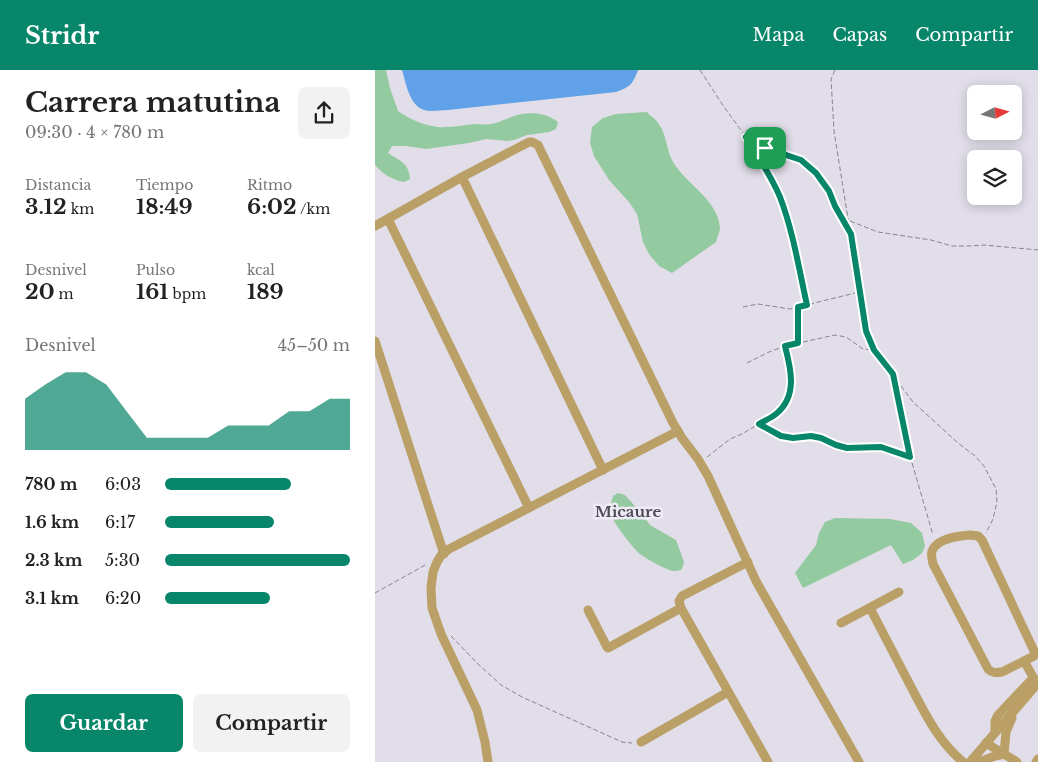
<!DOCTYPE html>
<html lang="es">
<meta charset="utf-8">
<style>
:root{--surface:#fff;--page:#f2f2f2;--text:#222;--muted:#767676;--accent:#078669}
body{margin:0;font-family:"Libre Baskerville",serif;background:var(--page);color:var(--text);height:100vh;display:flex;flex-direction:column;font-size:19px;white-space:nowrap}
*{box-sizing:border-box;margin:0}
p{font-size:16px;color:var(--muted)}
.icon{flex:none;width:28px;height:28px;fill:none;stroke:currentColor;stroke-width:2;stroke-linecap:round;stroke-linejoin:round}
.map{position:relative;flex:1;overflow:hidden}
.side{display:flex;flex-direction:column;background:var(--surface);width:375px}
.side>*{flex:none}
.needle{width:32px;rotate:84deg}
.fabs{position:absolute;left:592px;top:15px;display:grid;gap:10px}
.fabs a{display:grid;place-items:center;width:55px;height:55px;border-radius:8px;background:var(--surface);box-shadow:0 2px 12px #0003;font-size:25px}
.pin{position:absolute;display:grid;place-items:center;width:42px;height:42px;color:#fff;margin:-21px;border-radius:10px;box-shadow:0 2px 8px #0006}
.round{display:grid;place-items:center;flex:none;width:52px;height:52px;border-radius:8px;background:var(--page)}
.overview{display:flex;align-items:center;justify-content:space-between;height:85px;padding:0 25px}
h1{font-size:28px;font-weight:700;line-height:38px}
.figures{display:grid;grid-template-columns:repeat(3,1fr);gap:8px;height:85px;padding:5px 25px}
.figures div{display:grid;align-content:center}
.figures b{font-size:21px;font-weight:700}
.figures small{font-size:14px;font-weight:400}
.figures p{font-size:14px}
.chart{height:140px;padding:10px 25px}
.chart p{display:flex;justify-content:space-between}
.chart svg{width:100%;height:90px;margin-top:5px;fill:var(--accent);opacity:.7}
.action{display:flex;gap:10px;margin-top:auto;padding:10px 25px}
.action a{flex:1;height:58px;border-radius:8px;background:var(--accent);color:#fff;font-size:20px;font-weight:700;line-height:58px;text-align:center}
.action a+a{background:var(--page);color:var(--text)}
ul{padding:0 25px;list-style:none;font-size:16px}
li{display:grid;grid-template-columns:80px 60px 1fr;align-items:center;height:38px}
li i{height:12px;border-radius:6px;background:var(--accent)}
header{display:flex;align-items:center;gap:30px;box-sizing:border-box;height:70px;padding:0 25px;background:var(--accent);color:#fff}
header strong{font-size:24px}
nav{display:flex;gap:28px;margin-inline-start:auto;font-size:18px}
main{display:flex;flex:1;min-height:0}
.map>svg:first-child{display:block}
.green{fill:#94ca9f}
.water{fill:#61a1e7}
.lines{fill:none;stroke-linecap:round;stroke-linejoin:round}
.path{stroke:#88858d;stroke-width:1;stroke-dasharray:5 2.5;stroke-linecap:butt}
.minor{stroke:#baa066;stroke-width:9}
.route-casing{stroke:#fff;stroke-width:10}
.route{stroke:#078669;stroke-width:6}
.labels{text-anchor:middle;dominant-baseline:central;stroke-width:5;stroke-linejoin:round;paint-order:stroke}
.neighbourhood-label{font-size:15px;font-weight:bold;fill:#4e4b54;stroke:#eeeaf6}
</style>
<header>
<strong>Stridr</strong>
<nav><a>Mapa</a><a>Capas</a><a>Compartir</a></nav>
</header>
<main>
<section class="side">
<div class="overview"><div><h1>Carrera matutina</h1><p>09:30 · 4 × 780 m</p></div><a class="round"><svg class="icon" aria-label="share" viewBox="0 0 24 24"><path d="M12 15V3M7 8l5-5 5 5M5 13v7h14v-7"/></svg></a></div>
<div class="figures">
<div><p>Distancia</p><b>3.12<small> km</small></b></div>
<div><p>Tiempo</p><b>18:49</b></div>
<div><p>Ritmo</p><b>6:02<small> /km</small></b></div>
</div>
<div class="figures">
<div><p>Desnivel</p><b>20<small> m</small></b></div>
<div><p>Pulso</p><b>161<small> bpm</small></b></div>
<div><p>kcal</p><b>189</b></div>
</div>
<div class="chart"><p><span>Desnivel</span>45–50 m</p>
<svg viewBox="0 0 160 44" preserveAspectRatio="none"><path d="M0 44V19L10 12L20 6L30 6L40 12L50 25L60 38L70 38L80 38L90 38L100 32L110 32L120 32L130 25L140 25L150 19L160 19V44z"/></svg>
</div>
<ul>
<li><b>780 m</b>6:03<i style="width:68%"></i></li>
<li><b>1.6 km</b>6:17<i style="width:59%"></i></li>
<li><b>2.3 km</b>5:30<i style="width:100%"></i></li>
<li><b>3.1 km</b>6:20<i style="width:57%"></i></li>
</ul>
<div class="action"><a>Guardar</a><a>Compartir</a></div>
</section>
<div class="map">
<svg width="663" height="692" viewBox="0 0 663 692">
<rect width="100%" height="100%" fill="#e1dde9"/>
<!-- green -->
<g class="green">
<path d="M0,0H11L15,18L23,41C34,49 48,55 62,57C75,58 88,55 101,54C106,54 111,55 116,54C122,53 126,51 131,49C148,42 167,40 183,52L181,59L174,62L152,65L139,70L132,71L111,69L94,73L51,79L31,76H17L13,83C25,91 34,93 35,109L29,112C17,110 8,104 0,95Z"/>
<path d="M272,42C275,46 281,49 283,53C292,64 291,80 298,92C312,115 342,129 345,157C345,162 342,168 341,172L297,203L284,196L274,184L268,172L262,144L254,132L234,110L219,86L215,73L217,57L228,48L241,44Z"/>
<path d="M243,423L250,425L267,444L275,455L301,470L309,492L307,499C306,500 302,501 300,501C294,502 270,488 265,484C258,478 239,454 237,446C235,439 236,433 238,426Z"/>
<path d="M460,448L515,449L536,453L547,463L550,476L547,483L538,490L528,494L516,475L428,518L420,503L441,475L444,463L450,452Z"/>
</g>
<!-- water -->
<path class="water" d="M27,0H263C258,14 255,17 241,22L73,40C65,40 56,42 49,40C34,35 31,13 27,0Z"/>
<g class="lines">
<!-- path -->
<g class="path">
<path d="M325,0L349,37L371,67L390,78L426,90L441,103L454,121L460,136L475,162"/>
<path d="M460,0L456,9L459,61L491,261L499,280L538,332L583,373L600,386L609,396L621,419L622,432L618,449L611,463"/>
<path d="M372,68C384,87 397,107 405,129C418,163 424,199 433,235"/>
<path d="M475,151L503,162L556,170L577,176H594L609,175L663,180"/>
<path d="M368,237L383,234L415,239L484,222"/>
<path d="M423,237V272"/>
<path d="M372,293L394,282L410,276L460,265L471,267L488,279L499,280"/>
<path d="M518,305L533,379L558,465"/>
<path d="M385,355L406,366L418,367L436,366L446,368L461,375L473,378L506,377L534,387"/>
<path d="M332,387L355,369L367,364L402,343L413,329L417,313L410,276"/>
<path d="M0,523L52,494"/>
<path d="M76,566L103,594L126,615L147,627L247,672L257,673"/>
</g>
<!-- minor -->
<g class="minor">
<path d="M87,107L228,400"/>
<path d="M13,149L154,438"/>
<path d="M0,156L87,107L154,72H157L163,75L298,353L307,368L323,389L333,406L381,511L484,692"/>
<path d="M0,271L69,484"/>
<path d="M595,465L603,466L607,470L660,583L659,586L627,602C621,603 617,603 613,599L558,494C557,490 556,485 557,481C562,468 583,466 595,465Z"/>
<path d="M373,492L307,526L304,531L306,538L393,692"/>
<path d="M495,538C508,563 521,588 534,613C550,643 562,670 588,692"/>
<path d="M213,540L232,577L233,578L306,538"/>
<path d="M466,553L524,522"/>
<path d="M649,591L661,612"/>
<path d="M620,662V651L623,645L658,608"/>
<path d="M266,672L353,622"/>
<path d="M611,673L642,692"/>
<path d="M113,692L110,672L102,640L66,564L57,538L56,518L58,502L62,492L67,484L74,479L303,361"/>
<path d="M595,692L663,613"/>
<path d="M604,692L620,686L629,684L631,662L637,648"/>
<path d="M661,692L663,689"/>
</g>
</g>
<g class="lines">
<defs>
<path id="route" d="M371,67L390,78L426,90L441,103L454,121L460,136L476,164L491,261L499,280L518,304L535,387L506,377L472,378L461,375L446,368L436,366L418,368L406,366L384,354C389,351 396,348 401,344C423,326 416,299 410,276L423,273V237L432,235C424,199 418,161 405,127C396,106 383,86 371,67Z"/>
</defs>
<!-- route casing -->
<use href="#route" class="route-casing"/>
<!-- route -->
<use href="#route" class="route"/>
</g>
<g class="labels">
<!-- neighbourhood labels -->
<g class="neighbourhood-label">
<text x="253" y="441">Micaure</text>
</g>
</g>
</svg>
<div class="fabs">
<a><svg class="needle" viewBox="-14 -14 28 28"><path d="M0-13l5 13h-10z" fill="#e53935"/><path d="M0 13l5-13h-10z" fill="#767676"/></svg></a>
<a><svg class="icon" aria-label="layers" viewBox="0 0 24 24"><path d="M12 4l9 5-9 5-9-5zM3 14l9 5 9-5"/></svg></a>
</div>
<div class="pin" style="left:390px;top:78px;background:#1e9e55"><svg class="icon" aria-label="arrive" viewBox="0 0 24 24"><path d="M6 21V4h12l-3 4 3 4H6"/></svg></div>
</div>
</main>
